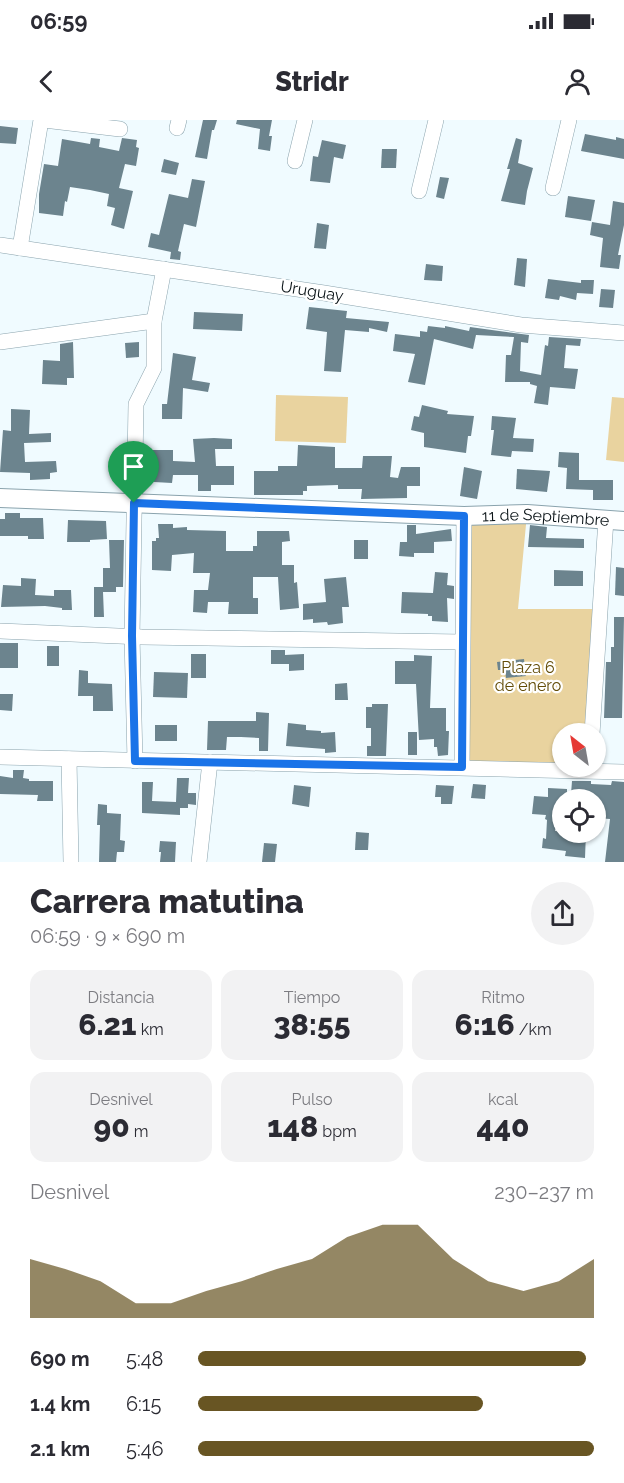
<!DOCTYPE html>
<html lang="es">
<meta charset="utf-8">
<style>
:root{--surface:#fff;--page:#f2f2f3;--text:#2b2b33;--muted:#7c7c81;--accent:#685523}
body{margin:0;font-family:Raleway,sans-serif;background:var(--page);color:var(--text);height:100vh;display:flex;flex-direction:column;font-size:22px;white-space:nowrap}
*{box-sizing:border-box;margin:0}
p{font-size:20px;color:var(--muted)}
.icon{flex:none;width:33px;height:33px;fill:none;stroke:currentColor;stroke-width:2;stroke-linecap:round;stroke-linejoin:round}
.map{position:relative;height:742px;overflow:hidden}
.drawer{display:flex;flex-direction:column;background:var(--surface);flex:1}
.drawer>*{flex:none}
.needle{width:39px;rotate:329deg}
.fabs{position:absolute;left:552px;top:603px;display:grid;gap:12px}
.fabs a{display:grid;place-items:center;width:54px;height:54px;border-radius:50%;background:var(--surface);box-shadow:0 2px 4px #0004;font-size:30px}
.pin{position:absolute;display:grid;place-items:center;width:51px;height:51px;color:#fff;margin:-62px -26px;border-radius:50% 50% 50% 0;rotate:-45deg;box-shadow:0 0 6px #0007}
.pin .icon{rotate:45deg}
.round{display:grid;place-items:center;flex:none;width:63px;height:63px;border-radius:32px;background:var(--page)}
.headline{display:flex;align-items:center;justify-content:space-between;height:102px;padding:0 30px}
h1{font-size:33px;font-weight:800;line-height:45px}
.figures{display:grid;grid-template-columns:repeat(3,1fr);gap:9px;height:102px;padding:6px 30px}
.figures div{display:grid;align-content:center;border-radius:15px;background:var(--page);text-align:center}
.figures b{font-size:30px;font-weight:800}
.figures small{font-size:16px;font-weight:400}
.figures p{font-size:16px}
.chart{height:168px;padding:12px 30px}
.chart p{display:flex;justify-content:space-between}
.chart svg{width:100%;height:108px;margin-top:6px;fill:var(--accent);opacity:.7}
ul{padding:0 30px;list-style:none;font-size:20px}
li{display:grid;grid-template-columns:96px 72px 1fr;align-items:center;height:45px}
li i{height:15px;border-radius:8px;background:var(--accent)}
.status{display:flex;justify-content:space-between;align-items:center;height:42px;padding:0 30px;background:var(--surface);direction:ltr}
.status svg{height:16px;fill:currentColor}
header{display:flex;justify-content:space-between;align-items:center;height:78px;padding:0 30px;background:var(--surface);font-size:27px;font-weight:800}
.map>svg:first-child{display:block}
.green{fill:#e9d39f}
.building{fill:#6c848e}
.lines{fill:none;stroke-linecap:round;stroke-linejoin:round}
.minor-casing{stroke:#8aa3ad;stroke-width:16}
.major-casing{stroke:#8aa3ad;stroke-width:20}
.minor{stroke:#fff;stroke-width:15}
.major{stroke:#fff;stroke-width:18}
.route-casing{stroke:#fff;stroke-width:12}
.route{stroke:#1a73e8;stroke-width:8}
.labels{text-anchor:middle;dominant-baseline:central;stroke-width:4.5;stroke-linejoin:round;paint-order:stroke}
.street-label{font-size:16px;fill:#091216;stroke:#fff}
.park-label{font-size:16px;fill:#634c07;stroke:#fff}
</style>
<div class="status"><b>06:59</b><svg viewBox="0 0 49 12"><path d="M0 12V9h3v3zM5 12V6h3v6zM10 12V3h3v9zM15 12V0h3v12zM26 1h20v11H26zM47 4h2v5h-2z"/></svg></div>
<header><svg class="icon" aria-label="back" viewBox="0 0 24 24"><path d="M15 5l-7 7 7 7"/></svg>Stridr<svg class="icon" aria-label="person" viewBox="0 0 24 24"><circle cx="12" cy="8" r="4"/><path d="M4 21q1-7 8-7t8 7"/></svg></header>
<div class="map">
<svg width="624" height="742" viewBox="0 0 624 742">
<rect width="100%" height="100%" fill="#f0fbff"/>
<!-- green -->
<g class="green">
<path d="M276,275L348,277L346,323L275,321Z"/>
<path d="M612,277L624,278V342L606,340Z"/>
<path d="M527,394L518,489H599L592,613L562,614V646L462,647L464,396Z"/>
</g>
<!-- building -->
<g class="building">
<path d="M203,0H217L214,10H212L207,39L195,37Z"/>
<path d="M237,0H272L269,16H272L270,31L258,29L260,9L236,4Z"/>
<path d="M0,6L18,8L16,24L0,23Z"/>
<path d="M585,14L616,20V17L624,19V39L581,31Z"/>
<path d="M91,18L100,19L99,27L119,31L122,18L137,20L136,27L139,28L136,46L125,44L119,68L133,71L124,109L111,105L115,88L107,86L109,74L90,70L70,67L67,82L65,81L63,96L39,93V74L44,44L58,46L62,19L90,24Z"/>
<path d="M516,18L522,20L518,43L533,48L527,71L525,85L501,81L510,49H507Z"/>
<path d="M322,20L346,25L343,39L334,37L330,63L310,61L313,36L318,37Z"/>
<path d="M382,29H397L396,48H381Z"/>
<path d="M164,39L179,43L176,55L161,52Z"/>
<path d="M440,57L449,58L444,79L436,77Z"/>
<path d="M192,59L205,61L196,107L184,104L178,131L181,132L180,140L170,139L171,132L148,127L151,113L159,115L169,74L188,78Z"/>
<path d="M568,76L595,80L591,101L565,97Z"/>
<path d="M613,81L624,83V105L618,135H621L619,149L600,147L603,118L590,115L592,102L610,105Z"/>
<path d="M317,103L329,105L326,129L314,128Z"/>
<path d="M517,138L527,139L525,167L514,165Z"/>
<path d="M426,144L443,146L442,161L424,160Z"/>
<path d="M548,159L581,163V160H594L593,174L577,173L576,180L560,176L559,180L545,178Z"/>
<path d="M601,169L615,170L613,188L599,187Z"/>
<path d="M309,187L347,191L346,198L389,202L387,212L369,208V212L345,210L341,252L324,251L327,212L306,209Z"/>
<path d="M194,192L243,194L242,211L193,209Z"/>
<path d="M428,206L445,208V206L469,211L470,207L529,215L528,223L521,222L520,251L541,255L545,225L548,226L549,217L581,219L580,226L566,225L564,248L578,249L575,269L550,267L548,285L534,283L537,266L530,264V262H505L506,235H511L514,217L476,215L473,229L434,219L425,265L408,262L415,234L393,231L395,214L420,217V211L427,212Z"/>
<path d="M73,222L74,258H67V265L42,264L43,240L60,241V224Z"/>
<path d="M139,222V237L126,238L125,223Z"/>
<path d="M173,233L196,237L192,260L210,263L208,272L183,268L182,299H162V284H167Z"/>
<path d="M422,285L448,291L447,294L474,296L471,316H468L466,333L424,327V313L411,310L414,296L419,297Z"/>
<path d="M11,289L30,290L29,314L51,313V322L24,323L25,342L56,341L57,352L50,353V359L30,360V353L0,352L3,310L11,311Z"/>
<path d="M492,296L516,298L513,318L534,319L533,332L512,331L511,337L491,335L494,310H491Z"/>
<path d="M214,318L232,319V329H215L216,346H234V365H211V371H198V355H173L172,363L154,362L155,346H151L152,330H173V341L195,342L193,319Z"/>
<path d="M298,325L335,327V348H362L363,336H392L390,357L398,358L401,347H420V366H407V378L361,379L362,369H338V365L307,366V371H303V375H254V351H278V346H297Z"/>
<path d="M559,332L579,333V360H613V380H593V370L566,369L567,348L558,347Z"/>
<path d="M464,347L482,351L477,379L460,376Z"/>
<path d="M517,349L550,351L547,372L516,369Z"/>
<path d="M5,393H20V398H43L44,419H28V416H0V399H5Z"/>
<path d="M68,400L106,401L107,419L90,420V422H67Z"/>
<path d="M158,404H173V408L187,407V410L226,411V431H253V426H257V411H289L290,421L282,422V445H294V463L297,462L299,488L280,490L278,457H253V478H258V494H228L229,482H208L207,493L193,492L194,470H208L210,453H193L194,433L172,435L171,451L152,450V421H156V418H159Z"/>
<path d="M407,405H416V414L451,409L452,421L434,422V433H414V437L399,436L400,422H407Z"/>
<path d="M530,405L547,407L546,418L584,419V428L528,427Z"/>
<path d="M109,420H124L123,467H116V472H103L104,497H94V467H103V448H110Z"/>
<rect x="354" y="420" width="14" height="19"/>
<path d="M616,447L624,448V476L615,475Z"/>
<path d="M554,450L583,451V466H554Z"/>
<path d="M435,452L448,453L447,465L454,466V479L447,478L448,502L432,501V496H428V494L401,493L402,472L433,473Z"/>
<path d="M346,457L349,487H342L343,503L328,505L327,502L313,503V499L303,500V484L326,482L324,459Z"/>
<path d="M21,458L36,459L35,475L54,476V470H71L72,490H62V488L45,486L1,487L3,465L21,466Z"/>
<path d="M614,497H624L622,598H604L606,542H611V527H614Z"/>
<rect x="0" y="523" width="18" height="25"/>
<rect x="47" y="526" width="12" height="20"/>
<path d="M271,530H285V535L304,534V550L289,551V544H271Z"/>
<rect x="191" y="534" width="15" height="24"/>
<path d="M414,535L432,536L430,588H446V611H449L448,635L438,636L437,627H434V619L419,620L416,564H395V541H414Z"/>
<path d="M524,539L526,556L506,558L505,550H498L497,542Z"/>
<path d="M79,550L88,551V563L112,564L113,591H93V576H78Z"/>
<path d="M154,552L188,553L187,578L153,577Z"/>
<path d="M347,563L348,580H335V564Z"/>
<path d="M0,574H13L12,591L0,590Z"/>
<path d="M372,584H388L386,636H367V626H371V608H366V587H372Z"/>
<path d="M256,592L269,593L268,631H259V618L241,617H227L226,630H207L208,601H256Z"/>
<path d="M288,603L306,605V610L321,611V613L335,612L336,632L325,633V629L286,626Z"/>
<rect x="155" y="605" width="22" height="16"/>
<rect x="408" y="612" width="9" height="23"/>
<path d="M13,650H24L23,658L29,659V661H53V681H37L38,675L0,674V656L13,658Z"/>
<path d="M177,658H189L188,673H196V685L188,684V688H180V695L142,693V662H153L152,681L176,682Z"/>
<path d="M572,661H591V664L611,665L612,661L624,662V742H605L610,699L596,698V676L571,674Z"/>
<path d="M473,664L486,665L485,679L471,678Z"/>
<path d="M294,665L311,667L309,687L292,684Z"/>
<path d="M436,665L454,666L452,684H441V677H435Z"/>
<path d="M548,668L567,669V680H562V686H558L555,711L586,712L585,738L565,736L566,731L542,728L543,718L546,719L547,700L545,699L546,695L532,694L534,676L548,677Z"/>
<path d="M98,684L107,685V693L121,694L120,720L125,721L124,732H117L116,742H99L100,705H97Z"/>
<path d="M356,712L369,713L368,730H355Z"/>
<path d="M160,721L176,722L175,742H160L161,732H159Z"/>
<path d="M264,723L277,724L275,742H262Z"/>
</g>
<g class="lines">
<defs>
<g id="minor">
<path d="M44,0L120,9"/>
<path d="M177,8L179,0"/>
<path d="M295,41L305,0"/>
<path d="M553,68L569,0"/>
<path d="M419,71L436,0"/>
<path d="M0,125L324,173L521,205L624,213"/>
<path d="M20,128L41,0"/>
<path d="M0,222L154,201"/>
<path d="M0,511L142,517L462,522"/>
<path d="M592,614L606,399"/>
<path d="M0,637L624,652"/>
<path d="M69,639L71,742"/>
<path d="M135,641L132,516L136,284L154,248V201L164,149"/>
<path d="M462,647L464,396"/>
<path d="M199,742L210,642"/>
</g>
<g id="major">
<path id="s1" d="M0,378L464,396L527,394L624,401"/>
</g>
</defs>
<!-- minor casing -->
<use href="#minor" class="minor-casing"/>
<!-- major casing -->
<use href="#major" class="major-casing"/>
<!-- minor -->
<use href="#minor" class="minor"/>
<!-- major -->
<use href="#major" class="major"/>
</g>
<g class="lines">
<defs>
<path id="route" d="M134,383L464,396L462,647L135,641L132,516Z"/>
</defs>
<!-- route casing -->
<use href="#route" class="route-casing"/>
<!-- route -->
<use href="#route" class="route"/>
</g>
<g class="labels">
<!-- street labels -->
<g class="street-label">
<text transform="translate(312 171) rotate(9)">Uruguay</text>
<text stroke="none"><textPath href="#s1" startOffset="546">11 de Septiembre</textPath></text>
</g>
<!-- park labels -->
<g class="park-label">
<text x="528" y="547">Plaza 6<tspan x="528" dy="18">de enero</tspan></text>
</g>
</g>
</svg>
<div class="fabs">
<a><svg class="needle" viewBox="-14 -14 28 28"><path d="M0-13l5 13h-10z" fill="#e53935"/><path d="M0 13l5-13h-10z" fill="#7c7c81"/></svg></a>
<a><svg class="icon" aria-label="locate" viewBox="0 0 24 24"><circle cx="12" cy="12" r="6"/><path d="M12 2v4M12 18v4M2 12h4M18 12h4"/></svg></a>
</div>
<div class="pin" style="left:134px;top:383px;background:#1e9e55"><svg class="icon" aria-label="arrive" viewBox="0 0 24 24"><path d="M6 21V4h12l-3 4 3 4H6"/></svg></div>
</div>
<section class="drawer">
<div class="headline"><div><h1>Carrera matutina</h1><p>06:59 · 9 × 690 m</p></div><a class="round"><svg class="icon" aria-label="share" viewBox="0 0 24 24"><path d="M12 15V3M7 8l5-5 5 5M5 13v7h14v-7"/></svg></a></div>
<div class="figures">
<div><p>Distancia</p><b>6.21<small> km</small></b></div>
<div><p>Tiempo</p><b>38:55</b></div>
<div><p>Ritmo</p><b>6:16<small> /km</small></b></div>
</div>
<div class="figures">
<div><p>Desnivel</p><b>90<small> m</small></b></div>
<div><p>Pulso</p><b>148<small> bpm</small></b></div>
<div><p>kcal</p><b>440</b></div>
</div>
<div class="chart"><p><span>Desnivel</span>230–237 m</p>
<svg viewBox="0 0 160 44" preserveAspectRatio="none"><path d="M0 44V20L10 24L20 29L30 38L40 38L50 33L60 29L70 24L80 20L90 11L100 6L110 6L120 20L130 29L140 33L150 29L160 20V44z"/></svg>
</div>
<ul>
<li><b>690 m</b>5:48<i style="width:98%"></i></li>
<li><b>1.4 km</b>6:15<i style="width:72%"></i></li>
<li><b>2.1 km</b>5:46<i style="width:100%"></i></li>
</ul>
</section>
